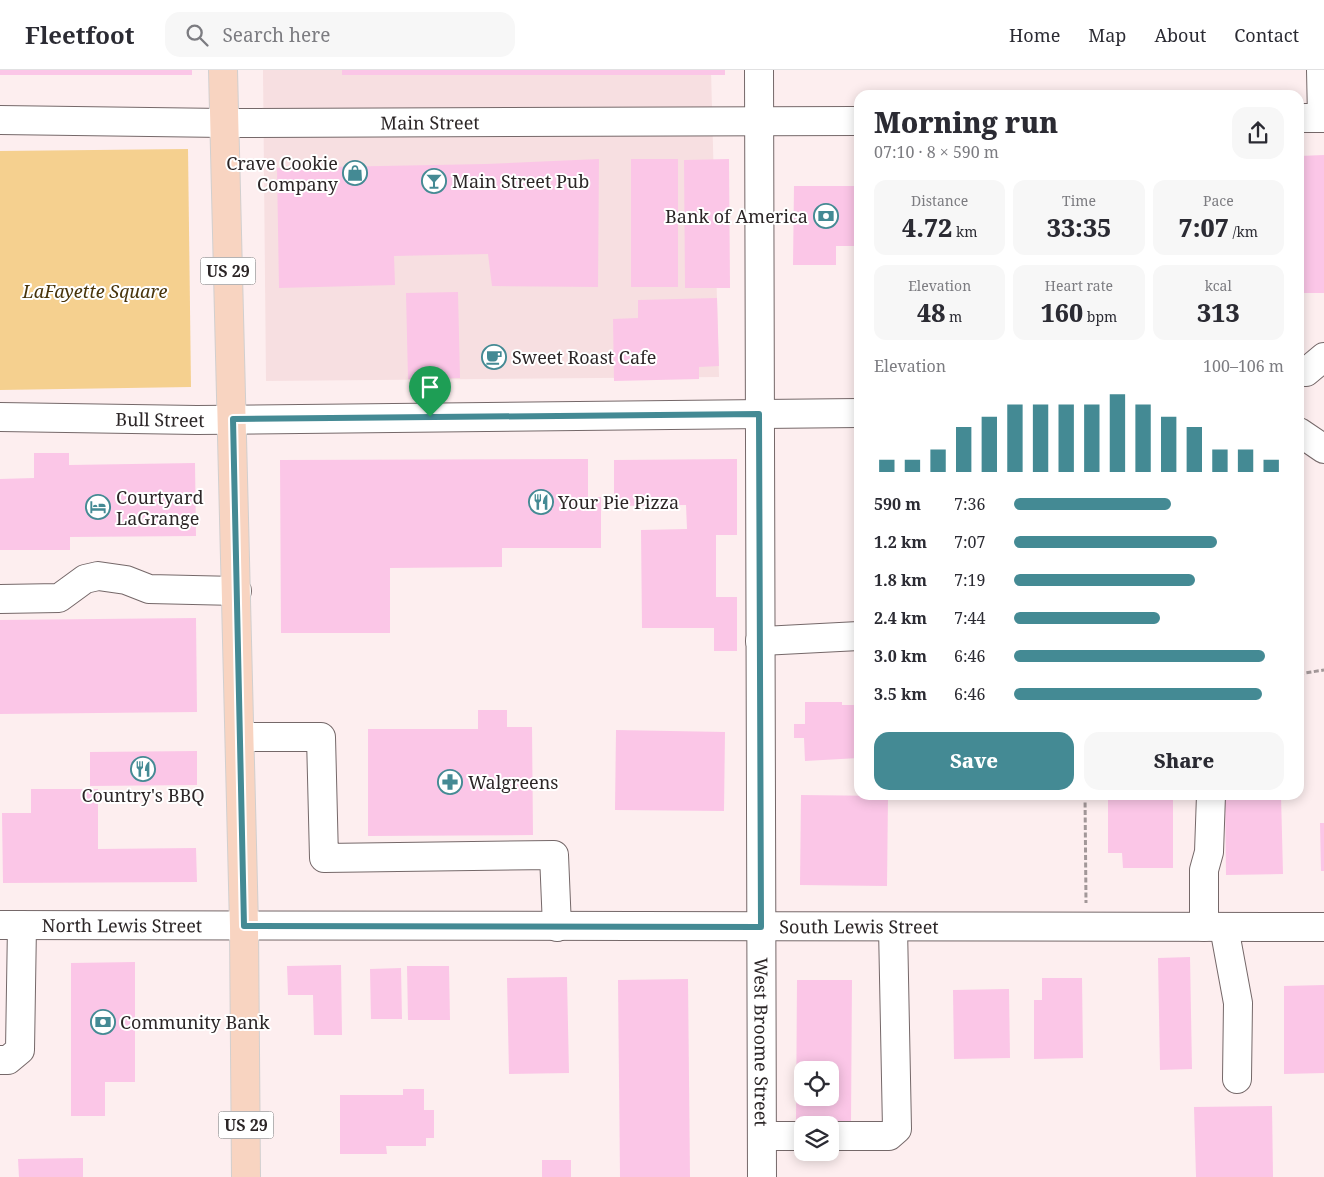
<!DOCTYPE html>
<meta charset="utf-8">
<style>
:root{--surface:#fff;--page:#f7f7f7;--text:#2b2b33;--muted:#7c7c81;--line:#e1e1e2;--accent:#448a94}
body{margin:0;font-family:"Noto Serif",serif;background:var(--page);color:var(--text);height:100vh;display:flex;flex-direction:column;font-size:19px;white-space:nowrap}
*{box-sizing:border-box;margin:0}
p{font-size:16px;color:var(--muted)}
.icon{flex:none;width:28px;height:28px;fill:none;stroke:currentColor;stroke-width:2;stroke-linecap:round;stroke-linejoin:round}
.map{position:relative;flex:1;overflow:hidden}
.drawer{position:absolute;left:854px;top:20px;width:450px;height:710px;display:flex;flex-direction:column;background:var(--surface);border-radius:15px;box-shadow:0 2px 12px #0003}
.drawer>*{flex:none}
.tools{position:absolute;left:794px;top:991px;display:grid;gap:10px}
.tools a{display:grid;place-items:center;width:45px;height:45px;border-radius:10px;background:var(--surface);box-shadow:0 2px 12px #0003;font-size:25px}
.pin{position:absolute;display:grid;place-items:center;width:42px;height:42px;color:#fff;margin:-51px -21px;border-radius:50% 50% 50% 0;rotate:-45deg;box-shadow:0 0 5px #0007}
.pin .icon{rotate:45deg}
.round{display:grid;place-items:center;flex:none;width:52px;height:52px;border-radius:15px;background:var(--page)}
.head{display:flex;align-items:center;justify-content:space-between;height:85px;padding:0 20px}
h1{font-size:28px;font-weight:800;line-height:38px}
.figures{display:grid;grid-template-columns:repeat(3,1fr);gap:8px;height:85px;padding:5px 20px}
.figures div{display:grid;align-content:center;border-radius:12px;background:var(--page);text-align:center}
.figures b{font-size:25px;font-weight:800}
.figures small{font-size:14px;font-weight:400}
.figures p{font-size:14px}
.chart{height:140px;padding:10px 20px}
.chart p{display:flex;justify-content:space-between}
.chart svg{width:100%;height:90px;margin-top:5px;stroke:var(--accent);stroke-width:6}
.cta{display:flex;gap:10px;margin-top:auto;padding:10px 20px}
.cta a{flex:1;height:58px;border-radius:15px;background:var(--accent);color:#fff;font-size:20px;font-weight:800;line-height:58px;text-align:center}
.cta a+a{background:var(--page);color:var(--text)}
ul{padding:0 20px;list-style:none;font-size:16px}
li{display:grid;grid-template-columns:80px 60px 1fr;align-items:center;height:38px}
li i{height:12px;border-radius:6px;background:var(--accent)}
header{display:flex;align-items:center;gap:30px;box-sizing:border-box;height:70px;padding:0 25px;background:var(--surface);border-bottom:1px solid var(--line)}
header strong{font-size:24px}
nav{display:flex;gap:28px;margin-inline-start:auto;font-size:18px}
.search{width:350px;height:45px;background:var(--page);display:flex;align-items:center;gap:12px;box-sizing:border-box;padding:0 18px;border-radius:15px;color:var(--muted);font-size:19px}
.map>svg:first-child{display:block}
.built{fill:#f7dfe1}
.green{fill:#f5d08f}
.building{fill:#fbc6e7;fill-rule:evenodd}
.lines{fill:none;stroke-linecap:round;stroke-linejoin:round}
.minor-casing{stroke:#756869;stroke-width:30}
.major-casing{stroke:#d1cfcf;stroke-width:30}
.path{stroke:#a29798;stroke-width:3;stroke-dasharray:5 2.5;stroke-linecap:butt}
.minor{stroke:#fff;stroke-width:28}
.major{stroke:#f8d4c1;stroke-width:28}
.route-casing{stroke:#fff;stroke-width:10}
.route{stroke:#448a94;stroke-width:6}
.labels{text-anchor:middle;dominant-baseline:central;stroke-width:4;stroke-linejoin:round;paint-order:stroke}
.shield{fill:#fff;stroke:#6b6768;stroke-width:1}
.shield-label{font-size:16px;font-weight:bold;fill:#2c2627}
.street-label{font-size:18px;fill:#2c2627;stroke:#fff}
.poi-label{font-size:18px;fill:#2c2627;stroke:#fff;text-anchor:start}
.park-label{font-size:18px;font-style:italic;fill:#48340b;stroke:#fff}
</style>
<header>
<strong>Fleetfoot</strong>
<div class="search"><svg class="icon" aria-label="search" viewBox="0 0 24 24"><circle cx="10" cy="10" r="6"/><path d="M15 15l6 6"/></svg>Search here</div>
<nav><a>Home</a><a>Map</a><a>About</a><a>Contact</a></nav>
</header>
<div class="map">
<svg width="1324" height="1107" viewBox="0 0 1324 1107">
<rect width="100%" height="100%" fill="#fdeeef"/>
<!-- built -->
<path class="built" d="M263,0H711L719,307L266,311Z"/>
<!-- green -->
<path class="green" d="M188,79L191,317L0,320V81Z"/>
<!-- building -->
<g class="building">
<rect x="0" y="0" width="192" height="5"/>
<rect x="342" y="0" width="383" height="5"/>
<path d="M1324,85V223H1302L1303,259L1299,261V86Z"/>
<path d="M599,89L598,217L492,216L488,184L394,186L395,215L279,218L277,98L486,94Z"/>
<rect x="631" y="89" width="47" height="128"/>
<path d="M729,89L730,218H685L684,90Z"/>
<path d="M794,116H859V176H836V195H793Z"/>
<path d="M458,222L460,308L408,309L406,223Z"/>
<path d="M717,228L719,296L699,297V309L614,311L613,249L638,248V230Z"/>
<path d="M34,383H69V395L195,393L196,466L70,467V480H0V409L34,408Z"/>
<path d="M588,389V427H601V478H502V497L390,498V563H281L280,390Z"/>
<path d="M737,389V465H716V527H737V581H714V558H642L641,460L687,459L686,435L614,436V390Z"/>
<path d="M196,548L197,642L0,644V550Z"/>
<path d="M805,632H842V635H859V688L805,691L804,668H794V654H805Z"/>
<path d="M478,640H507V657H532L533,765L368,766V659H478Z"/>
<path d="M616,660L725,662L724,741L615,740Z"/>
<path d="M197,681V715L90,716V682Z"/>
<path d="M31,719H98V779L196,778L197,812L3,813L2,743H31Z"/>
<path d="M801,725L888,726L887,816L800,815Z"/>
<path d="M1108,725H1173V798H1123L1122,783H1108Z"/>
<path d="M1225,725H1281L1283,804L1226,805Z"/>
<path d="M1320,753H1324V801H1321Z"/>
<path d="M1190,887L1192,999L1160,1000L1158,888Z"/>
<path d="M135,892V1012H105V1046H71V893Z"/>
<path d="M341,895L342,965H314L313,925H288L287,896Z"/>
<path d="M407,896H449L450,950H408Z"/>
<path d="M401,898L402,949H371L370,899Z"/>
<path d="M567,907L569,1003L509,1004L507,908Z"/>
<path d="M1042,908H1082L1083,988L1034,989V930H1042Z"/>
<path d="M688,909L690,1107H620L618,910Z"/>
<path d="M797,910H852L851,1053L796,1052ZM802,1000H830V1028H802Z"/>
<path d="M1324,915V1003L1284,1004V916Z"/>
<path d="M1009,919L1010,988L954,989L953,920Z"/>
<path d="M403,1019H424V1040H434V1068H426V1076H386L387,1084H340V1025H403Z"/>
<path d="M1272,1036L1273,1107H1196L1194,1037Z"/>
<path d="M83,1088V1107H19L18,1089Z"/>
<rect x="542" y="1090" width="29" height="17"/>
</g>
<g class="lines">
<defs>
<g id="minor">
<path id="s1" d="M759,0L762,1107"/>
<path d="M1321,0L1322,48"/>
<path d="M1299,48H1324"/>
<path id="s2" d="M0,50L224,53L859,51"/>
<path d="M1306,302L1324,287"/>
<path id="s3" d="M0,347L197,350L859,343"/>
<path d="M1299,362L1324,379"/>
<path d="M0,529L59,528L85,509L98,506L126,510L149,519L237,521"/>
<path d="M760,571L859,566"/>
<path d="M240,667H321L324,788L554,785L557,857"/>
<path id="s4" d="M0,855L1324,857"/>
<path d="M1204,857V800L1209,782L1211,725"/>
<path d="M1224,857L1238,933L1237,1009"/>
<path d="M0,990H8L20,980L22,855"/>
<path d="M762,1066H802"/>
<path d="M830,1066H889L897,1059L893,857"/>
</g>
<path id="major" d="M223,0L244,856L246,1107"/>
</defs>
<!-- minor casing -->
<use href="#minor" class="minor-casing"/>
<!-- major casing -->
<use href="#major" class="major-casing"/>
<!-- path -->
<g class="path">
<path d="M1299,604L1324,600"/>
<path d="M1085,725L1086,833"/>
</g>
<!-- minor -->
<use href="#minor" class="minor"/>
<!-- major -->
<use href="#major" class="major"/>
</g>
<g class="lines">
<defs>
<path id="route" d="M759,344L761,857L244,856L233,349Z"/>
</defs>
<!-- route casing -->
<use href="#route" class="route-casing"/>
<!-- route -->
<use href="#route" class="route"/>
</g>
<!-- icons -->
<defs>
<symbol id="shop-ring" viewBox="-11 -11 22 22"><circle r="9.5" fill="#fff" stroke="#448a94" stroke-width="1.5"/><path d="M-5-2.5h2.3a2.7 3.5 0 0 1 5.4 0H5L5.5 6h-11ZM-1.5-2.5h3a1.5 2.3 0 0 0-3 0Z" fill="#448a94"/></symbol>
<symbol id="bar-ring" viewBox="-11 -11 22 22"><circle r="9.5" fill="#fff" stroke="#448a94" stroke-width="1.5"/><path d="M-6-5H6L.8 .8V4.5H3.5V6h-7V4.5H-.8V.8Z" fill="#448a94"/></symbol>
<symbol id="bank-ring" viewBox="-11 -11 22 22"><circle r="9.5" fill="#fff" stroke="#448a94" stroke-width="1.5"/><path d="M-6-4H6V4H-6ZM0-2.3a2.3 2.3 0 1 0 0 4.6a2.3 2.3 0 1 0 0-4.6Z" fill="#448a94"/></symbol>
<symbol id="cafe-ring" viewBox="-11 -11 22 22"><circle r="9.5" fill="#fff" stroke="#448a94" stroke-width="1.5"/><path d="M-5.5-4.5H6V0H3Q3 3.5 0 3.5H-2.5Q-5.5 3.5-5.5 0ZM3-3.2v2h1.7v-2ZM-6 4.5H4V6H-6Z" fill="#448a94"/></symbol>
<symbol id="restaurant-ring" viewBox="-11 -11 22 22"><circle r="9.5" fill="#fff" stroke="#448a94" stroke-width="1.5"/><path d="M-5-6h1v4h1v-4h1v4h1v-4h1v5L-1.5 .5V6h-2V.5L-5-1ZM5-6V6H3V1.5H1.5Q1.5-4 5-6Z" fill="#448a94"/></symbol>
<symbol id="hotel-ring" viewBox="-11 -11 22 22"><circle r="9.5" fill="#fff" stroke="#448a94" stroke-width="1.5"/><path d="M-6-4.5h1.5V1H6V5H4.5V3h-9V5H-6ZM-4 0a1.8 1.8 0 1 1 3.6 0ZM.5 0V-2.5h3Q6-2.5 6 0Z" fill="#448a94"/></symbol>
<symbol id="pharmacy-ring" viewBox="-11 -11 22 22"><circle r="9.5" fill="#fff" stroke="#448a94" stroke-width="1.5"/><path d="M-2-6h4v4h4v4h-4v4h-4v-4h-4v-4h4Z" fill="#448a94"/></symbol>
</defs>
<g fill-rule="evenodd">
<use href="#shop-ring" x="341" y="89" width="28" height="28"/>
<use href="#bar-ring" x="420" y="97" width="28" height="28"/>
<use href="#bank-ring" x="812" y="132" width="28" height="28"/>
<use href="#cafe-ring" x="480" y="273" width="28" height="28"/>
<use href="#restaurant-ring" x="527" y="418" width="28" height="28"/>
<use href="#hotel-ring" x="84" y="423" width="28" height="28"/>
<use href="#restaurant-ring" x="129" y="685" width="28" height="28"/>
<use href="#pharmacy-ring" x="436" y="698" width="28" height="28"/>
<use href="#bank-ring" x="89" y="938" width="28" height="28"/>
</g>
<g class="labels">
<!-- shield labels -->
<g class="shield">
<rect x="200.5" y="187.5" width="55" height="27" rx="4"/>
<rect x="218.5" y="1041.5" width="55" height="27" rx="4"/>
</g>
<g class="shield-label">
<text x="228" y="201">US 29</text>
<text x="246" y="1055">US 29</text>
</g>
<!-- street labels -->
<g class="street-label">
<text stroke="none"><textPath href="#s2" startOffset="430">Main Street</textPath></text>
<text stroke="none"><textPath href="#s3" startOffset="160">Bull Street</textPath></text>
<text stroke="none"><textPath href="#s4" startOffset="122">North Lewis Street</textPath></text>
<text stroke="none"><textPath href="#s4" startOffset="859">South Lewis Street</textPath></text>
<text stroke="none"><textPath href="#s1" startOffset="972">West Broome Street</textPath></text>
</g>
<!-- poi labels -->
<g class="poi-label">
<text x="338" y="93" text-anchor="end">Crave Cookie<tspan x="338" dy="21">Company</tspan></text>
<text x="452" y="111">Main Street Pub</text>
<text x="808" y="146" text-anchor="end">Bank of America</text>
<text x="512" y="287">Sweet Roast Cafe</text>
<text x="116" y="427">Courtyard<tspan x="116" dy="21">LaGrange</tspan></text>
<text x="558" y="432">Your Pie Pizza</text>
<text x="468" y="712">Walgreens</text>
<text x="143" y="725" text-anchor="middle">Country's BBQ</text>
<text x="120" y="952">Community Bank</text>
</g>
<!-- park labels -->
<g class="park-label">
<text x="95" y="221">LaFayette Square</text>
</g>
</g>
</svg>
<div class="tools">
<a><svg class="icon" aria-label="locate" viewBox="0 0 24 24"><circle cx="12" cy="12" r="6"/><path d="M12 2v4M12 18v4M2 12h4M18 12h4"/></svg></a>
<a><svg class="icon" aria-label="layers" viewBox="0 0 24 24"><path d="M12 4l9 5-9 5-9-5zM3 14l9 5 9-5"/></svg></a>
</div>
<div class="pin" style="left:430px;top:347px;background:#1e9e55"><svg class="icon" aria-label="arrive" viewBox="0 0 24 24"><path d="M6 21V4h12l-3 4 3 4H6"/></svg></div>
<section class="drawer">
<div class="head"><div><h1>Morning run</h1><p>07:10 · 8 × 590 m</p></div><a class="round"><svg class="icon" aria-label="share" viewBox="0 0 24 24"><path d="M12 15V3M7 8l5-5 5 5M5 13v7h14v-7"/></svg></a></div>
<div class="figures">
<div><p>Distance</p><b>4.72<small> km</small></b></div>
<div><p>Time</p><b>33:35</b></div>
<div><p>Pace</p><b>7:07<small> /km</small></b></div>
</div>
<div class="figures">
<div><p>Elevation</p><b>48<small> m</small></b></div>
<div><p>Heart rate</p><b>160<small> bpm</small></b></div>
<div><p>kcal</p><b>313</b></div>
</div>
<div class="chart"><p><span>Elevation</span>100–106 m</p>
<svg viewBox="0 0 160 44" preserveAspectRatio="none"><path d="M5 44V38M15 44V38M25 44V33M35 44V22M45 44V17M55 44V11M65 44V11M75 44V11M85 44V11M95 44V6M105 44V11M115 44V17M125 44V22M135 44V33M145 44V33M155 44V38"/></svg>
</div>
<ul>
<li><b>590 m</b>7:36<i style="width:58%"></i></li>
<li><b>1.2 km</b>7:07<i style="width:75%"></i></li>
<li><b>1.8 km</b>7:19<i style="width:67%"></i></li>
<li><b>2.4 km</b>7:44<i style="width:54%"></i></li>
<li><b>3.0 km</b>6:46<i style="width:93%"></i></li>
<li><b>3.5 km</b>6:46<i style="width:92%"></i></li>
</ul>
<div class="cta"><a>Save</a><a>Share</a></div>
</section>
</div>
